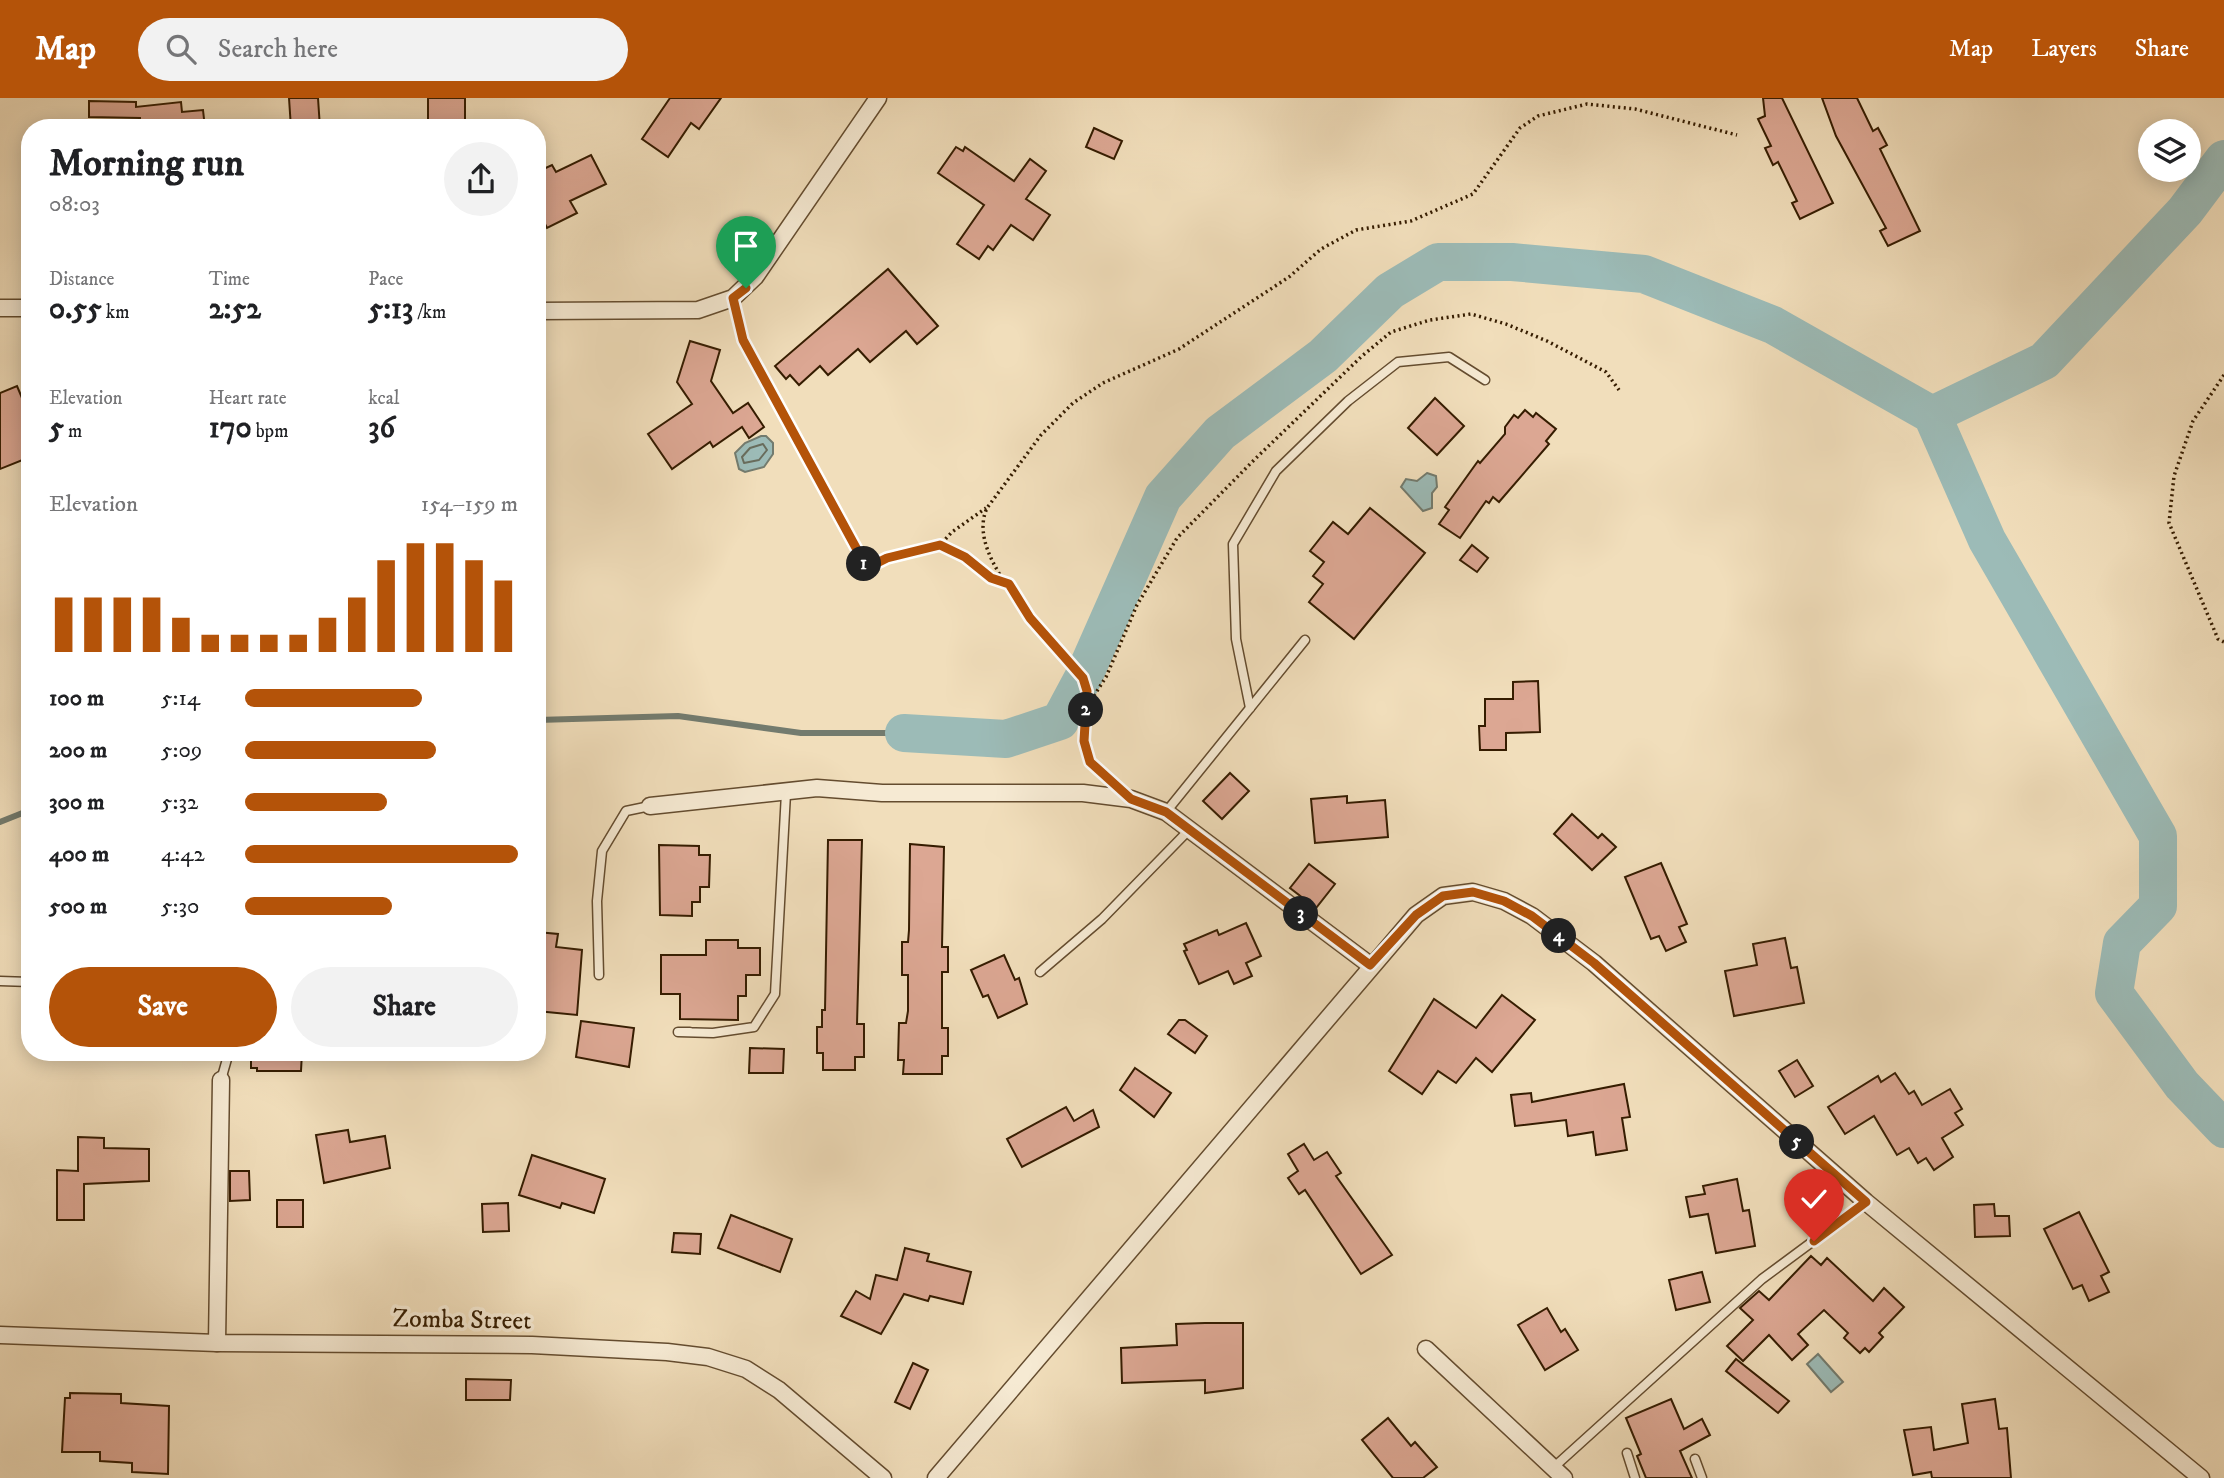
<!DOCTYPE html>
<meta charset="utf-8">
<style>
:root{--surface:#fff;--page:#f2f2f2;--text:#202124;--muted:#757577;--accent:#b45309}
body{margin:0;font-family:"IM FELL DW Pica",serif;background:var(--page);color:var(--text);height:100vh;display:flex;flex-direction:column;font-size:26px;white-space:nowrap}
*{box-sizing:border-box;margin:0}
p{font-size:23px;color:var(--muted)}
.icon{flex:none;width:38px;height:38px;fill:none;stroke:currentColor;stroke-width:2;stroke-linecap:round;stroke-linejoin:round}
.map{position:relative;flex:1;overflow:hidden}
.panel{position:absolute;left:21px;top:21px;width:525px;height:942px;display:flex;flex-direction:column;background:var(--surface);border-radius:28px;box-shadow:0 4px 18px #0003}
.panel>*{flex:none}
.controls{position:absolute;left:2138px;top:21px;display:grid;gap:14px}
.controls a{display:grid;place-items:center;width:63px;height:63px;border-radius:50%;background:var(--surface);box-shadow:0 4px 18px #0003;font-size:35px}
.pin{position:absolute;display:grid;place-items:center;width:60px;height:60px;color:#fff;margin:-72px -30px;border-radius:50% 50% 50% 0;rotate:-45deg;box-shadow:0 0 7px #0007}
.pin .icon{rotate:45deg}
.km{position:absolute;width:35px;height:35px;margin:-18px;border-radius:50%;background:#222;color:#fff;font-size:19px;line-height:35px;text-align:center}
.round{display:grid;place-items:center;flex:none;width:74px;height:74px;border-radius:37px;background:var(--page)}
.headline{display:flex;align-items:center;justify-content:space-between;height:119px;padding:0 28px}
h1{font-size:38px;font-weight:700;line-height:52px}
.figures{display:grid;grid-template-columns:repeat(3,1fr);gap:10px;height:119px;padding:7px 28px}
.figures div{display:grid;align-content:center}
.figures b{font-size:30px;font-weight:700}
.figures small{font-size:19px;font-weight:400}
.figures p{font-size:19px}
.chart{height:196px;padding:14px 28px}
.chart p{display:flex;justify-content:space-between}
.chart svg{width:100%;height:126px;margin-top:7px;stroke:var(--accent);stroke-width:6}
.action{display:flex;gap:14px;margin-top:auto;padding:14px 28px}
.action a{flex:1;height:80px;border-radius:42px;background:var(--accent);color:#fff;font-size:28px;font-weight:700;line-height:80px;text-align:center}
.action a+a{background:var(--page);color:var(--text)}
ul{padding:0 28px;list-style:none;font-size:23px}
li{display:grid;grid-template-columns:112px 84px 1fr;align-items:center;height:52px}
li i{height:18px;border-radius:9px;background:var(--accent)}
header{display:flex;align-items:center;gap:42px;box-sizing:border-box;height:98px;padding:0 35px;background:var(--accent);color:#fff}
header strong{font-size:33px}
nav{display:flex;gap:38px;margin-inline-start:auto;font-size:24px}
.search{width:490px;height:63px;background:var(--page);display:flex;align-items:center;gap:18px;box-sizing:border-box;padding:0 24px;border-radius:38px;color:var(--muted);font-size:26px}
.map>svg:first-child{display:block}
.water{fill:#9cbbb7;stroke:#737b6e;stroke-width:2}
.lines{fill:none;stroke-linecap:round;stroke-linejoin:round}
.shore{stroke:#686c5c;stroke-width:2}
.stream{stroke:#737b6e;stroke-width:6}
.river{stroke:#9cbbb7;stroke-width:38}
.building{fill:#dca793;stroke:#351c00;stroke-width:2}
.service-casing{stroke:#644c2f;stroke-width:11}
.minor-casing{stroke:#644c2f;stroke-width:19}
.path{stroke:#351c00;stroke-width:3.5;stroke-dasharray:2 3.5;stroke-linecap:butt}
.service{stroke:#f6ead3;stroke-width:8}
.minor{stroke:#f6ead3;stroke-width:16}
.route-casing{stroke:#fff;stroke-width:14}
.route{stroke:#b45309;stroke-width:9}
.labels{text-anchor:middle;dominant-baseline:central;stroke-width:7;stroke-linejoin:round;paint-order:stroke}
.street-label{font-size:26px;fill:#351c00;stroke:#f6ead3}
</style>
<header>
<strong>Map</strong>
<div class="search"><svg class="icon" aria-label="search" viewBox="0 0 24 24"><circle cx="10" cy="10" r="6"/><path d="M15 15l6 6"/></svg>Search here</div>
<nav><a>Map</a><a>Layers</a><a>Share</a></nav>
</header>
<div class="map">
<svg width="2224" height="1380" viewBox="0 0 2224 1380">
<rect width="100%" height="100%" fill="#f1debb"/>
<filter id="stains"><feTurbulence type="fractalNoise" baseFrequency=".00286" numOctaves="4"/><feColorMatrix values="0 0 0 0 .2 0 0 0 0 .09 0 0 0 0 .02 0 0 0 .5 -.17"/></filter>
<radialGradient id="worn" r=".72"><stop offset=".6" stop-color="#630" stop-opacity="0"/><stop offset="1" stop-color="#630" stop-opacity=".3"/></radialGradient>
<!-- water -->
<g class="water">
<path d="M761,338H766L773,345V356L764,369L745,374L739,371L735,355L745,345Z"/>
<path d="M1427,375L1436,378L1437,389L1432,395V410L1423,413L1401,389L1406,381L1417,383Z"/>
<path d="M1818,1256L1843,1284L1831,1294L1807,1266Z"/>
</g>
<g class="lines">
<!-- shore -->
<path class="shore" d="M763,346L767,352L759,362L744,365L742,359L750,350Z"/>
<!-- stream -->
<g class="stream">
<path d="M537,622L678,618L801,635H904"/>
<path d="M0,724L30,712"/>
</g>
<!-- river -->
<g class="river">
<path d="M1932,317L2044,263L2185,113L2224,61"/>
<path d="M904,635L1006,641L1060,623L1083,580L1163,399L1220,335L1323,258L1390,193L1438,164H1512L1644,176L1773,227L1932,317L1987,442L2158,738V808L2122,845L2114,895L2182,987L2224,1031"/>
</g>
</g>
<!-- building -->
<g class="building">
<path d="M289,0H318L320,30H291Z"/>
<rect x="428" y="0" width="37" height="30"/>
<path d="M670,0H721L699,31L691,25L668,59L642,41Z"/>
<path d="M1763,0H1782L1833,105L1800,121L1792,105L1797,103L1778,64L1773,67L1765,50L1771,48L1758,21L1765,18Z"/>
<path d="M1822,0H1857L1873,33L1878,30L1887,47L1880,51L1920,133L1888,148L1880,133L1886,130L1836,38Z"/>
<path d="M89,3L136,4V9L181,4L182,14L203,12L205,30H140V20L89,19Z"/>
<path d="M1094,30L1122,43L1114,61L1086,49Z"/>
<path d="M956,49L963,53L965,49L1014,83L1030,61L1046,73L1026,101L1050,117L1033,142L1011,127L993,152L988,148L979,161L957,146L984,107L938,75Z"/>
<path d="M591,57L606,86L570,103L577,115L547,130L537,110V74L552,67L556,74Z"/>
<path d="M888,171L938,228L917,246L906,233L870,264L858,251L828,277L820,268L799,287L790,277L786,281L775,268Z"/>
<path d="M690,243L720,252L711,283L733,315L748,305L764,329L749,340L742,329L713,349L710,344L672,371L648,336L692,306L677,284Z"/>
<path d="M17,288L30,319V359L0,371V295Z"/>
<path d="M1435,300L1464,328L1437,357L1408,330Z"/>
<path d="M1525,312L1533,319L1536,315L1556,331L1546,343L1549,346L1499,404L1493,399L1489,405L1486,403L1460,440L1439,426L1449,412L1445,409L1478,363L1480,365L1505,336V329L1514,317L1518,320Z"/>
<path d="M1370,410L1425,455L1354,541L1309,504L1323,486L1313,478L1324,464L1310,453L1333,424L1348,436Z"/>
<path d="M1472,447L1488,460L1477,474L1460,462Z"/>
<path d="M1538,583L1540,634L1506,635V652H1480L1479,628H1485V601H1513V584Z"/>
<path d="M1230,675L1249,693L1222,721L1203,703Z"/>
<path d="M1347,698V705L1385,702L1388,739L1315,745L1311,701Z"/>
<path d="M1572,716L1598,740L1602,736L1616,749L1592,772L1554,736Z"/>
<path d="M828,742H862L857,926H864V959H855V972H823V955H817V929H822V912H825Z"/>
<path d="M910,746L944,749L942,849H948V874H942V930H948V958H942V976H903L904,962H898L899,925H906L908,913V877H902V844H908L909,832Z"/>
<path d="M659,747L699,748V757H710L709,789H700V804H692V818L660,817Z"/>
<path d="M1661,765L1687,826L1679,829L1686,844L1666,853L1659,838L1651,841L1625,779Z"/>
<path d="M1309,766L1335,786L1316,810L1290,790Z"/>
<path d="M1246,825L1261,858L1246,865L1252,878L1234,886L1228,873L1199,886L1184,853L1187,852L1184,846L1217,832L1219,837Z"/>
<path d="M537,834L558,836L556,849L582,852L577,917L537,913Z"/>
<path d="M1785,840L1791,870L1797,869L1804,905L1734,918L1725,873L1757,867L1753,846Z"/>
<path d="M706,842H738V850H760V877H746V898H738V922L680,921V896H661V857H706Z"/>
<path d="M1004,857L1015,882L1019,880L1027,906L998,920L988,897L983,899L971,872Z"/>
<path d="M1502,897L1535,922L1492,974L1476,960L1456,985L1438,973L1422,996L1389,973L1434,901L1476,930Z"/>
<path d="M1179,922H1185L1207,938L1195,955L1168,936Z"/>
<path d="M581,923L634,930L629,969L576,959Z"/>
<path d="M750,950L784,951L783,975H749Z"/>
<path d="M251,954H302L301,973H257V970H251Z"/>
<path d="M1797,962L1813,988L1795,999L1779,973Z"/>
<path d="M1135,970L1171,995L1154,1019L1120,992Z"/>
<path d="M1895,975L1909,996L1914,993L1922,1007L1950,991L1962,1011L1955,1015L1963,1027L1942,1040L1953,1059L1934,1072L1926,1060L1918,1065L1909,1050L1897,1057L1874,1018L1845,1036L1828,1009L1878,978L1881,984Z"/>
<path d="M1624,986L1630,1019L1622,1020L1627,1052L1596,1057L1593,1034L1568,1038L1566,1022L1515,1028L1511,997L1531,995L1532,1004Z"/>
<path d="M1066,1009L1074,1023L1093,1012L1099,1029L1022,1069L1007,1041Z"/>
<path d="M348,1032L350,1044L385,1038L390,1070L324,1085L316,1037Z"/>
<path d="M78,1039L104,1040V1050L149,1051V1083L84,1086V1122H57V1072L78,1073Z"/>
<path d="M1304,1046L1314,1062L1327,1054L1341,1075L1336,1078L1392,1157L1361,1176L1305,1092L1299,1096L1288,1080L1298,1073L1288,1056Z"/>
<path d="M532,1057L605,1081L594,1115L562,1105L560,1110L519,1097Z"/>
<path d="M230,1073H249L250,1102L230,1103Z"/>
<path d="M1737,1081L1743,1113L1749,1112L1755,1148L1716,1155L1708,1116L1690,1119L1686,1099L1705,1096L1703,1088Z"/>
<rect x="277" y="1102" width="26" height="27"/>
<path d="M508,1105L509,1133L483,1134L482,1106Z"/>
<path d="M1994,1106L1995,1118H2009L2010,1138L1975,1139L1974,1107Z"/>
<path d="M2079,1114L2109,1174L2101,1178L2109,1194L2089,1203L2082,1187L2073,1191L2044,1131Z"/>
<path d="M731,1117L792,1141L780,1174L718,1150Z"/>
<path d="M674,1135L701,1136L700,1156L672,1154Z"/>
<path d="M905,1150L929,1156L927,1163L971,1174L963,1206L930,1198L928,1203L904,1196L881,1236L841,1218L856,1193L870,1201L876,1177L897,1182Z"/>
<path d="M1811,1158L1821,1167L1827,1160L1873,1203L1884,1190L1904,1209L1879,1235L1883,1239L1869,1254L1865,1250L1860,1255L1844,1240L1848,1235L1824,1212L1798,1236L1808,1247L1792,1262L1769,1237L1743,1263L1727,1248L1753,1222L1740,1210L1759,1193L1769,1202Z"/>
<path d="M1702,1174L1710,1204L1676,1212L1669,1182Z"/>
<path d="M1547,1210L1561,1234L1565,1231L1578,1252L1545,1272L1518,1227Z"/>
<path d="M1205,1225H1243V1290L1205,1295V1282L1122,1285L1121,1250L1177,1247L1176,1226Z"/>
<path d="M1736,1261L1789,1303L1778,1315L1726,1273Z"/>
<path d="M913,1265L928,1272L910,1311L895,1304Z"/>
<path d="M466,1281L511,1282L510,1302H466Z"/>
<path d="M70,1295L121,1296V1305L169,1308L168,1376L132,1374V1365L100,1363V1354H62L65,1300H70Z"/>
<path d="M1671,1301L1684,1331L1702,1321L1710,1337L1680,1353L1692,1380H1646L1637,1358L1641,1356L1626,1320Z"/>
<path d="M1995,1301L1999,1331L2007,1330L2011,1380H1932L1931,1374L1913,1377L1904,1332L1931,1329L1934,1352L1968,1345L1962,1306Z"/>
<path d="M1388,1320L1411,1348L1415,1344L1437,1369L1423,1380H1393L1362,1342Z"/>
</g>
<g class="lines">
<defs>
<g id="service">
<path d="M1250,610L1236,541L1233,446L1276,373L1348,303L1398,264L1449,259L1485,282"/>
<path d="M1166,714L1305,542"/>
<path d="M1040,874L1102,821L1189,732"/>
<path d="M599,877L597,803L602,753L626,713L650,708"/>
<path d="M0,883L30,884"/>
<path d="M690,934H678L713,935L754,929L775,896L786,695"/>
<path d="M221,982L229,954"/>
<path d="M1627,1355L1635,1380"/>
<path d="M1695,1361L1702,1380"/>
<path d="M1553,1370L1762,1181L1866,1104"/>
</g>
<g id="minor">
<path d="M0,210H30"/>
<path d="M537,213L698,212L733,200L755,179L878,0"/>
<path d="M650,708L817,690L882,695H1083L1131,701L1166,714L1370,867"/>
<path d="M0,1237L217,1245L532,1247L667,1254L708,1259L746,1271L779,1292L883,1380"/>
<path d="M217,1245L221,982"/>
<path d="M1426,1251L1564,1380"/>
<path d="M936,1380L1416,817L1443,798L1473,794L1504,803L1532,818L1594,865L1866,1104L2201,1380"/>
</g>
</defs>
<!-- service casing -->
<use href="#service" class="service-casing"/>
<!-- minor casing -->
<use href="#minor" class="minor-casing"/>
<!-- path -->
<g class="path">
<path d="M737,219L743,242L867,470L887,460L940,447L952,434L986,410"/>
<path d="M2224,277L2193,323L2174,378L2169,425L2218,541L2224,544"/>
<path d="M940,447C964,458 982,478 1007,486"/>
<path d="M1088,607L1106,579L1137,507L1177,440L1254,362L1362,258L1391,234L1430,222L1471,216L1506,226L1547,243L1606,274L1619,292"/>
<path d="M1108,680C1060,636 1103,611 1082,579C1055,539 963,462 987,410L1041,337L1073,305L1103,285L1179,251L1289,179L1321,151L1356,132L1411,123L1473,96L1520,30L1538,18L1587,6L1635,11L1737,37"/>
</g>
<!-- service -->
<use href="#service" class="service"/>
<!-- minor -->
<use href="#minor" class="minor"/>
</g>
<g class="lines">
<defs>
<path id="route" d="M746,190L733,200L743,242L867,470L887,460L940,447L965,459L991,480L1009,486L1030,520L1083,580L1087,593L1084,643L1090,664L1131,701L1166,714L1370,867L1416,817L1443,798L1473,794L1504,803L1532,818L1594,865L1866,1104L1814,1143"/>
</defs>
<!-- route casing -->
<use href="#route" class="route-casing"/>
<!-- route -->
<use href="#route" class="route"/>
</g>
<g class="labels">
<!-- street labels -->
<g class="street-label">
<text transform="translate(462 1222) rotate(1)">Zomba Street</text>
</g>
</g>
<rect width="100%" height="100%" filter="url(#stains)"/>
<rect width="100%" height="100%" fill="url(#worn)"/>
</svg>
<div class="controls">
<a><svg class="icon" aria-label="layers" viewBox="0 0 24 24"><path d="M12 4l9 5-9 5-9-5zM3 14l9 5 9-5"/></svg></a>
</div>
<div class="pin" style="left:746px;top:190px;background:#1e9e55"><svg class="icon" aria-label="arrive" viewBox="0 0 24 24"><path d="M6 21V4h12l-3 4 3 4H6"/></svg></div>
<div class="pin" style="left:1814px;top:1143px;background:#d93025"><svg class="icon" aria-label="check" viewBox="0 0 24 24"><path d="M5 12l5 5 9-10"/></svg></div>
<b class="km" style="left:864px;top:466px">1</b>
<b class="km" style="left:1086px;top:612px">2</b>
<b class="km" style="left:1301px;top:816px">3</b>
<b class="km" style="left:1559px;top:838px">4</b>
<b class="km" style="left:1797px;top:1044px">5</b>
<section class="panel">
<div class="headline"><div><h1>Morning run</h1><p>08:03</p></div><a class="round"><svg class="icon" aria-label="share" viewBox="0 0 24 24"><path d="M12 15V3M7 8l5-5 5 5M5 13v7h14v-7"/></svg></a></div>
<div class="figures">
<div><p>Distance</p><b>0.55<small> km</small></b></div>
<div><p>Time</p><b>2:52</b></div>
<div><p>Pace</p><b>5:13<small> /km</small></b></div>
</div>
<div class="figures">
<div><p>Elevation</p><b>5<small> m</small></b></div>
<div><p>Heart rate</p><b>170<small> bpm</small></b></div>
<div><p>kcal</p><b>36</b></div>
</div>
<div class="chart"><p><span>Elevation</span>154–159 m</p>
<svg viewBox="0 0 160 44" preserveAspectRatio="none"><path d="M5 44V25M15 44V25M25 44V25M35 44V25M45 44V32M55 44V38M65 44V38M75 44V38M85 44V38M95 44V32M105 44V25M115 44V12M125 44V6M135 44V6M145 44V12M155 44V19"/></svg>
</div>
<ul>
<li><b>100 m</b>5:14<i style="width:65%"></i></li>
<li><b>200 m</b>5:09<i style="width:70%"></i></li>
<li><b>300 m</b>5:32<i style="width:52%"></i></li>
<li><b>400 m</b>4:42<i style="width:100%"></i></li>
<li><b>500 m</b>5:30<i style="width:54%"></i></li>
</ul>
<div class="action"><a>Save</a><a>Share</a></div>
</section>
</div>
